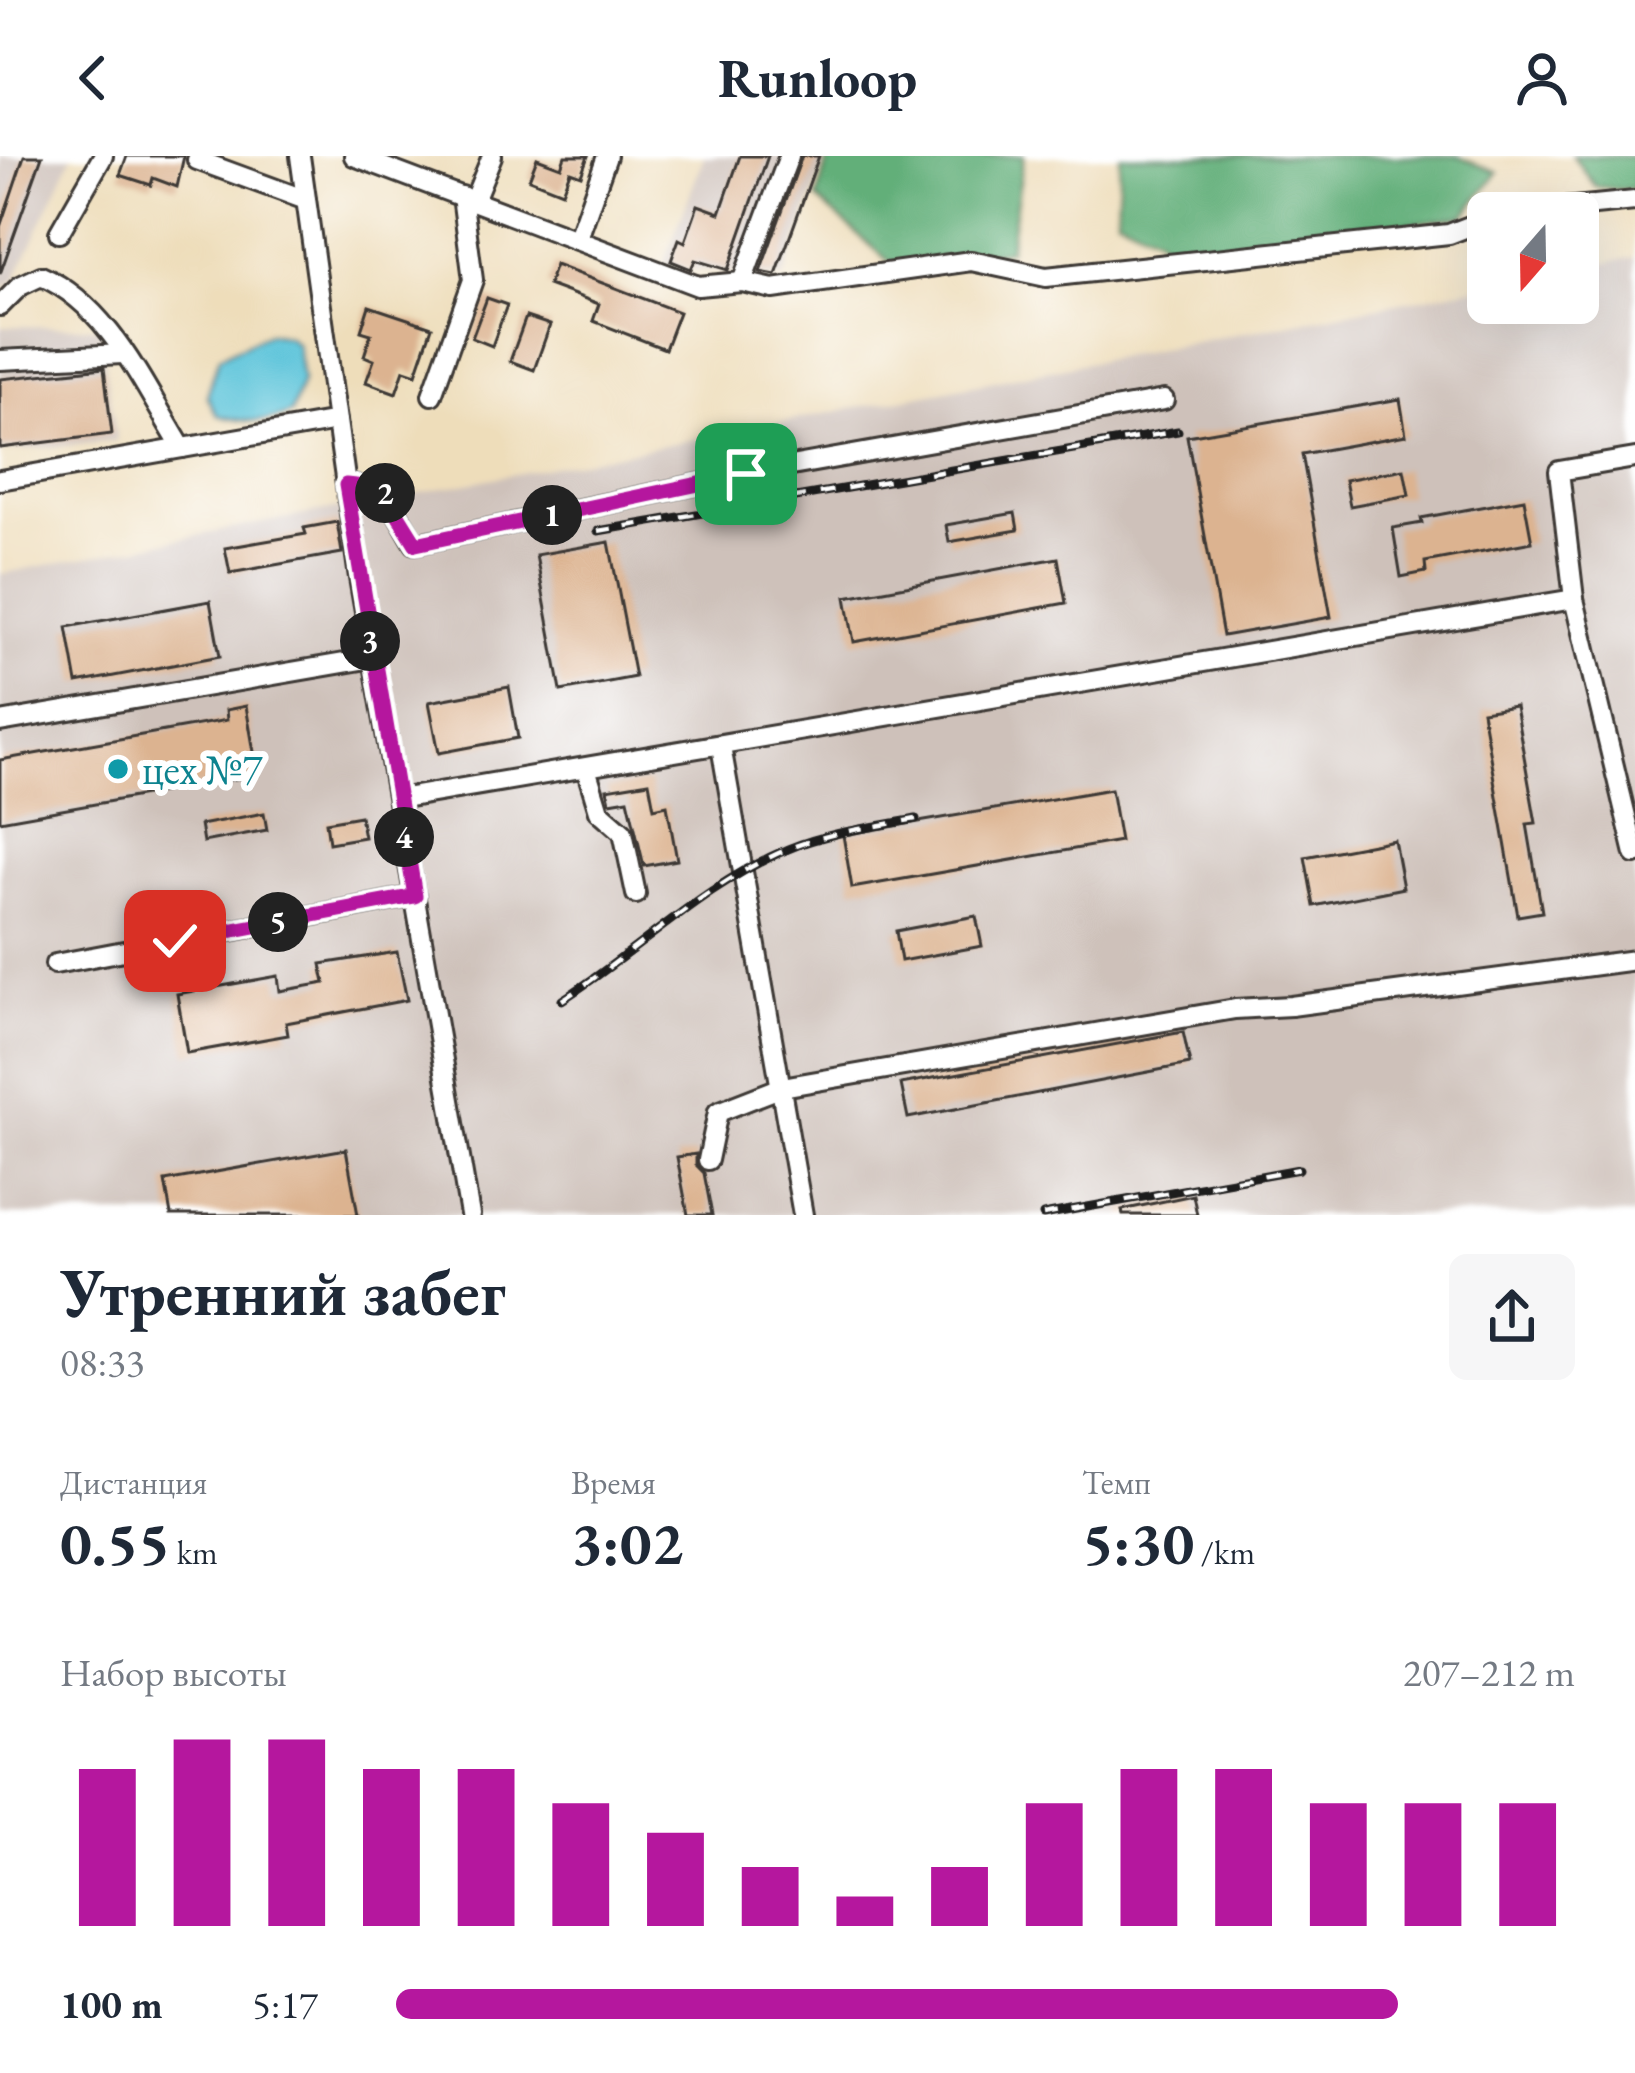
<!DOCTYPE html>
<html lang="ru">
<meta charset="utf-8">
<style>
:root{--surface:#fff;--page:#f6f6f7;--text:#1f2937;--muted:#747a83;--accent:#b5179e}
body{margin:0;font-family:"EB Garamond",serif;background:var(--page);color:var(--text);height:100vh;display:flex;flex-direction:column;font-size:45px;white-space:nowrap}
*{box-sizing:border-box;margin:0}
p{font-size:39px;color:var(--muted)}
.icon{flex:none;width:66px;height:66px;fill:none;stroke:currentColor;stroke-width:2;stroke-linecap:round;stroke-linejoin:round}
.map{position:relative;height:1059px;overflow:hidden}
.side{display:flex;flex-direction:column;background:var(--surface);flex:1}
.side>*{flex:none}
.needle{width:78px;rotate:200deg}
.controls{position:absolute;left:1467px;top:36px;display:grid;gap:24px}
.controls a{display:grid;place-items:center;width:132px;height:132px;border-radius:18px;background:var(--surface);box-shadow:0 12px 48px #0002;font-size:60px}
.pin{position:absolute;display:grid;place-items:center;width:102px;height:102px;color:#fff;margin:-51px;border-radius:24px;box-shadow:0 6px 18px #0006}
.km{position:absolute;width:60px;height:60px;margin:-30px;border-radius:50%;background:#222;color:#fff;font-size:33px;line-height:60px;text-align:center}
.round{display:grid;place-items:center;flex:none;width:126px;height:126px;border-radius:18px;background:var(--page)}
.summary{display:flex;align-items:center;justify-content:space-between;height:204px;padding:0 60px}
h1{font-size:66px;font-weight:700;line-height:90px}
.metrics{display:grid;grid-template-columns:repeat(3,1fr);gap:18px;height:204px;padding:12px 60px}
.metrics div{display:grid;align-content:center}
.metrics b{font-size:60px;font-weight:700}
.metrics small{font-size:33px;font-weight:400}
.metrics p{font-size:33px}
.chart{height:336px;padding:24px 60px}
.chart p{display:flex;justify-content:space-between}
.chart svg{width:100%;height:216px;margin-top:12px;stroke:var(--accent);stroke-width:6}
ul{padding:0 60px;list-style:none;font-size:39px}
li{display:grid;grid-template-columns:192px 144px 1fr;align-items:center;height:90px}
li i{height:30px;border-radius:15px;background:var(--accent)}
header{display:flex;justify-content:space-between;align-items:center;height:156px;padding:0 60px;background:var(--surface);font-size:54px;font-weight:700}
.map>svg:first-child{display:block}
.industrial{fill:#cec1ba}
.forest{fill:#62af79;stroke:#3f664a;stroke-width:3}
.water{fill:#5ec5da;stroke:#3d707b;stroke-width:3}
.building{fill:#dcb390}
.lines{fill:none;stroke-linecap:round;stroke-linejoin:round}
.minor-casing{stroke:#3c3934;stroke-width:24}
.minor{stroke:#fff;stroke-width:18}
.rail-casing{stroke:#1c1c1c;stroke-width:9}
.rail{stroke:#fff;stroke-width:4.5;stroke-dasharray:14;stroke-linecap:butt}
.route-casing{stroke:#fff;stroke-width:24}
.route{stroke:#b5179e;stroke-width:15}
.culture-dot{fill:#0f9aa8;stroke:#fff;stroke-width:4.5}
.labels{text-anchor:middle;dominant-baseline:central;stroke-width:12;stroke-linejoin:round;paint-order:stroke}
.culture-label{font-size:42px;fill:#0d838f;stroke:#fff;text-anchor:start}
</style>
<header><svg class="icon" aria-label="back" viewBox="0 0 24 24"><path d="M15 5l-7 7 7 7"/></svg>Runloop<svg class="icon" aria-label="person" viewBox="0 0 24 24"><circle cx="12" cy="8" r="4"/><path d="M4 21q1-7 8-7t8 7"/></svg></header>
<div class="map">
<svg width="1635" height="1059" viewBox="0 0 1635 1059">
<rect width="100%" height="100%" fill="#fff"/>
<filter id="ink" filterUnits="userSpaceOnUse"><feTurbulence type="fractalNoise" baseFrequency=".00833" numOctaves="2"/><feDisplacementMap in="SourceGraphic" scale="24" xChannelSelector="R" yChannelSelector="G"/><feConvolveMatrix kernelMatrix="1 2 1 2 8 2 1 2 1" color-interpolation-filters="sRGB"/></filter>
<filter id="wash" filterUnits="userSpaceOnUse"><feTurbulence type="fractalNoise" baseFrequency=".004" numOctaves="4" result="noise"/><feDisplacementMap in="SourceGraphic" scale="48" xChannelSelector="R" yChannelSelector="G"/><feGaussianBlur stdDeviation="2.7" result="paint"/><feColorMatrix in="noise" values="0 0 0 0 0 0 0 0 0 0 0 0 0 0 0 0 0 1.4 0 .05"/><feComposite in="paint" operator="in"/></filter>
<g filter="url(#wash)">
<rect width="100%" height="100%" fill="#eeddba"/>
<!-- industrial -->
<g class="industrial">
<path d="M0,0H72L14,126L0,135Z"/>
<path d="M704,0H827L783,123L663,110Z"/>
<path d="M1635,101V1059H0V418L1488,129V147H1578V112Z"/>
<path d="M0,170L100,171L117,285L0,296Z"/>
</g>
<!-- forest -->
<g class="forest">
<path d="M829,0H1024L1009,94L892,108L817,43Z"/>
<path d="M1120,0H1457L1498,17L1464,60L1170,101L1158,81L1117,61Z"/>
<path d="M1573,0H1635V34L1596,31Z"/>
</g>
<!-- water -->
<path class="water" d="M269,177L288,181L297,189L302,225L291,257C268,269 241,266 217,259L207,240L219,201Z"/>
<g id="blocks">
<!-- building -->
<g class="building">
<path d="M24,0H42L0,118V71Z"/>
<path d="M127,0H184L177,31L153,22L151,29L120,19Z"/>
<path d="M565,0H588L581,19L570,15L562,36L529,23L537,2L561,11Z"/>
<path d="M740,0H768L728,114L695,104L691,113L671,105L679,83L685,86L698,49L720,57Z"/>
<path d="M802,0H819L776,119L760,116Z"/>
<path d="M555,109L679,156L665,193L593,165L599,148L548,129Z"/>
<path d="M487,142L507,149L492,190L472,182Z"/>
<path d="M369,150L432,171L416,218L404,214L396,237L366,226L374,204L364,200L371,178L361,175Z"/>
<path d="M526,161L550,169L534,214L510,205Z"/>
<path d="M104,212L112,278L0,292V223Z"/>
<path d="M1400,243L1406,279L1302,298L1331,461L1223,480L1187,280Z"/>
<path d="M1404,313L1409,339L1350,350L1345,324Z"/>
<path d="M1524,343L1532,386L1425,406L1426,416L1401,421L1393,372L1422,367L1421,362Z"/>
<path d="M1015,357L1018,374L949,386L946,369Z"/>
<path d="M337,366L342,397L230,417L225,392L306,378L304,372Z"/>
<path d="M609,386L635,521L561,535L536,399Z"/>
<path d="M1058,402L1066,447L854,486L846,441Z"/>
<path d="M210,445L220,500L77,527L67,471Z"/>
<path d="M509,531L518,582L439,597L429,546Z"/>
<path d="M246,550L258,619L0,665V604L227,564L226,554Z"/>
<path d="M1515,550L1536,667L1527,668L1542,756L1518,760L1482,555Z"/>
<path d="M649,626L654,652L667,649L677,704L644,710L628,643L610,646L607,633Z"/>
<path d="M1111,633L1120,685L852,732L843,679Z"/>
<path d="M264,657L267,674L203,686L200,669Z"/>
<path d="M360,660L364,681L329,687L326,666Z"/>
<path d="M1394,684L1403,732L1314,750L1305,701Z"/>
<path d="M976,760L982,790L901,805L896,775Z"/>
<path d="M397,796L407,844L286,867L288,879L187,897L177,838L278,820L280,835L325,827L321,808Z"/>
<path d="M1183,876L1190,908L908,962L901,928Z"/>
<path d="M346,993L358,1059H171L165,1025Z"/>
<path d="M696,998V1009L704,1017L712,1059H688L677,1001Z"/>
<path d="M1193,1039L1197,1059H1123L1122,1054Z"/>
</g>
</g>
</g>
<g filter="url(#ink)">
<use href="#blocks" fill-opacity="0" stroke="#3c3934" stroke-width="3"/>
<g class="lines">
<defs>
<g id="minor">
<path d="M354,0L698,130L742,126L773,133L971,105L1046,121L1449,78L1488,63"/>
<path d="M197,4L306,44"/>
<path d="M474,44L492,0"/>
<path d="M1514,57L1635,45"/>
<path d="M59,77L103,0"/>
<path d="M578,82L607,0"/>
<path d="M742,126L789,0"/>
<path d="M0,150L20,130L41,120C109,149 144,231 182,292"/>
<path d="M0,204L123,198"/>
<path d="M432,239L473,124L462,40"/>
<path d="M337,265L359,422L470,1059"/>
<path d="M1635,302L1559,315L1574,443L1635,698"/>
<path d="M0,324L337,265L300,0"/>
<path d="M346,329L383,333L415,388L746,318L1164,244"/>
<path d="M0,566L373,502"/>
<path d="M721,590L803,1059"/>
<path d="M586,612L599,655L623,676L636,738"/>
<path d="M398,643L1574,443"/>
<path d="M55,808L415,740"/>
<path d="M708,1004L718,956L782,931L1235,853L1291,850L1635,804"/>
</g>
</defs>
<!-- minor casing -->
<use href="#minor" class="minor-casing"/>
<!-- minor -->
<use href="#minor" class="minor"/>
<defs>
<g id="rail">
<path d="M598,375L1178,275"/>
<path d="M562,844C637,796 704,728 788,693C829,676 873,671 916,663"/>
<path d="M1043,1059L1299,1013"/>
</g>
</defs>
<!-- rail casing -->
<use href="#rail" class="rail-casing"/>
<!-- rail -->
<use href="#rail" class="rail"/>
</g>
</g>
<g class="lines" filter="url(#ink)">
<defs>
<path id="route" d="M175,785L415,740L346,329L382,333L416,388L746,318"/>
</defs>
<!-- route casing -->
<use href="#route" class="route-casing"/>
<!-- route -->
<use href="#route" class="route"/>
</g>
<!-- markers -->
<circle class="culture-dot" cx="118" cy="613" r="12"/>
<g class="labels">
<!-- culture labels -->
<g class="culture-label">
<text x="142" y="613">цех №7</text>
</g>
</g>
</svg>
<div class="controls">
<a><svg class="needle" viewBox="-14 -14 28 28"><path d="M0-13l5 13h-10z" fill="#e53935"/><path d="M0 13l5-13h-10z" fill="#747a83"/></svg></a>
</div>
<div class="pin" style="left:746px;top:318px;background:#1e9e55"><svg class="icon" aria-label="arrive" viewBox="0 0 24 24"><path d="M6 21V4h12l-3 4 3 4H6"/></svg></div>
<div class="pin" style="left:175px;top:785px;background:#d93025"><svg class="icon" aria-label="check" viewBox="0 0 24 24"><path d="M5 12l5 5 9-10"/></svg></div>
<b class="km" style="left:552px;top:359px">1</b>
<b class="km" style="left:385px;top:337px">2</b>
<b class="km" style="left:370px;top:485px">3</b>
<b class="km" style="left:404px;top:681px">4</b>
<b class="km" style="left:278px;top:766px">5</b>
</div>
<section class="side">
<div class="summary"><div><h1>Утренний забег</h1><p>08:33</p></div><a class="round"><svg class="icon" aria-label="share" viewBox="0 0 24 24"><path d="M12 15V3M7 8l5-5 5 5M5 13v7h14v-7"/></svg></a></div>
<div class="metrics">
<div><p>Дистанция</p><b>0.55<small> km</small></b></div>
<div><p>Время</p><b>3:02</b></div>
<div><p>Темп</p><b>5:30<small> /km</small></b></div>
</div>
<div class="chart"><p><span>Набор высоты</span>207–212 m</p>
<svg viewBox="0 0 160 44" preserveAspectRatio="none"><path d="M5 44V12M15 44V6M25 44V6M35 44V12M45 44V12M55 44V19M65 44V25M75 44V32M85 44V38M95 44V32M105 44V19M115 44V12M125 44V12M135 44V19M145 44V19M155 44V19"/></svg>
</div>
<ul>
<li><b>100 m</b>5:17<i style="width:85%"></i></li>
</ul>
</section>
